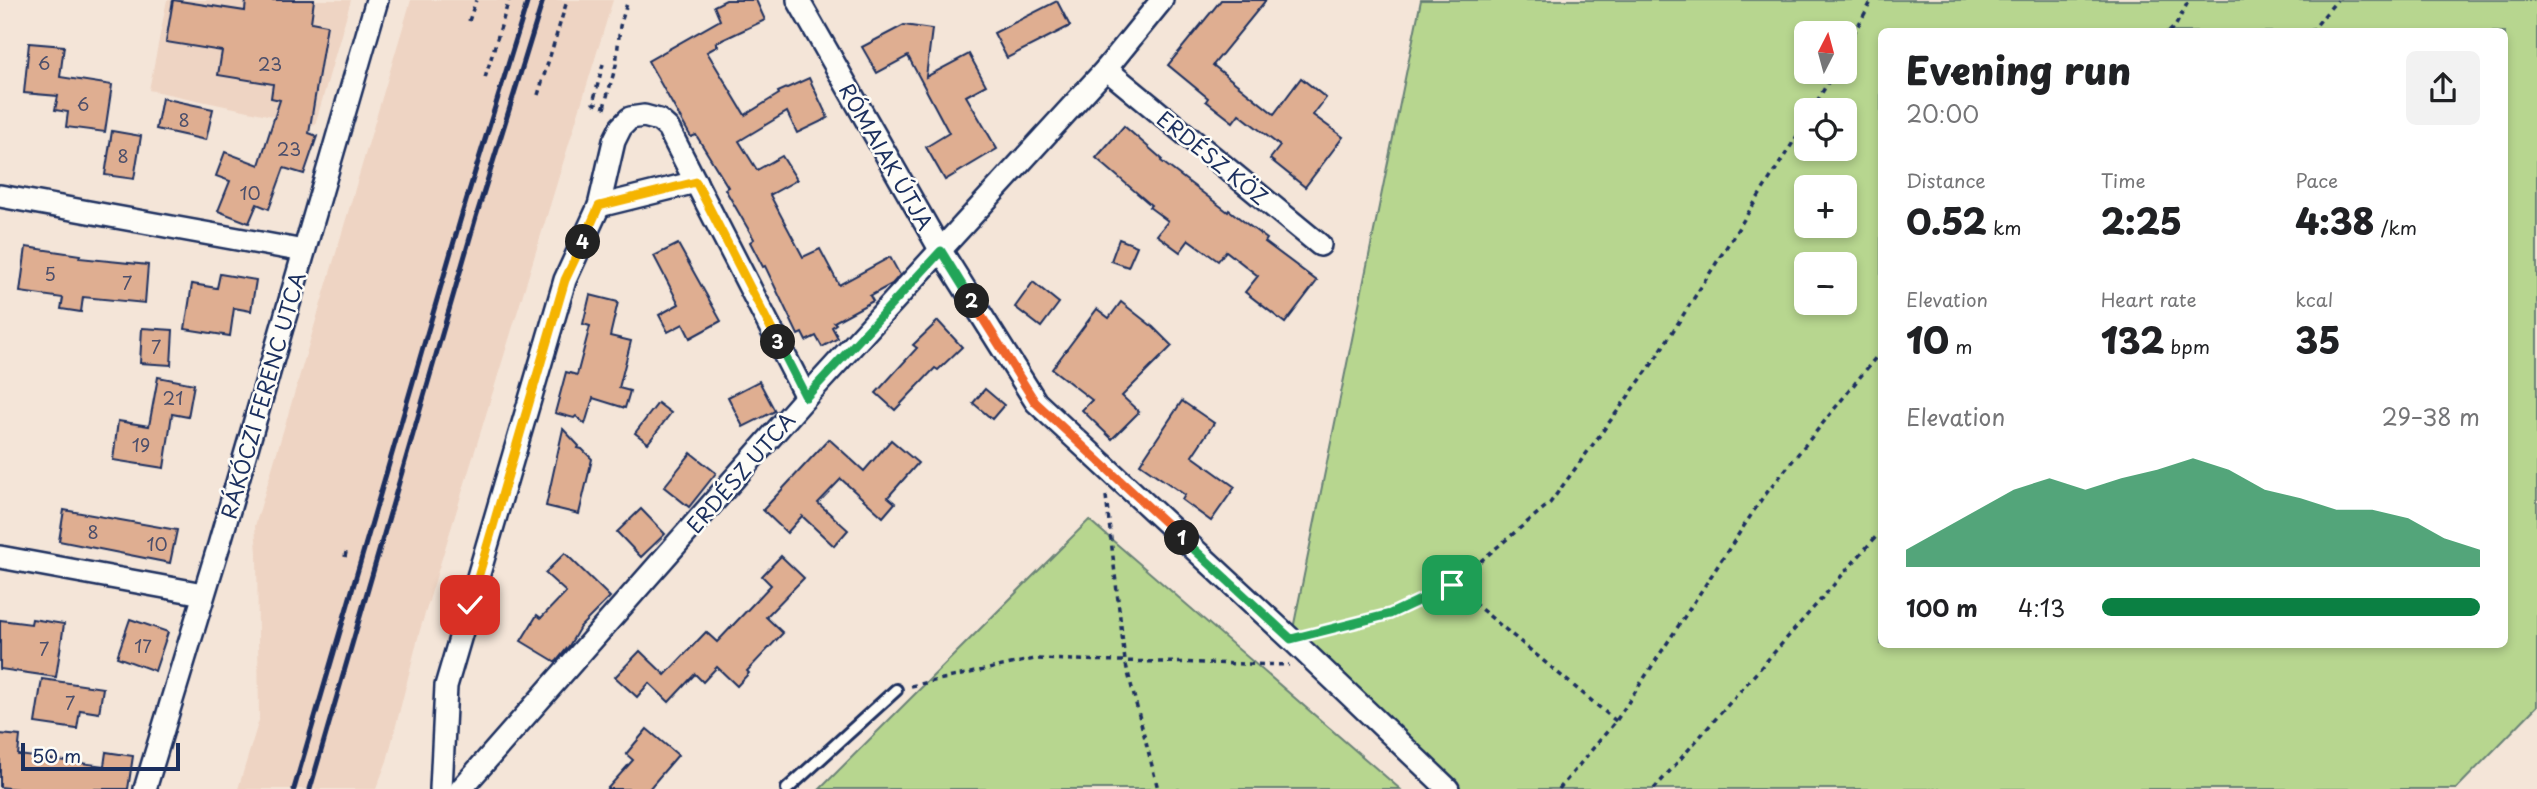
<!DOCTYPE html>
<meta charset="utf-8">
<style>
:root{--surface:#fff;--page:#f2f2f2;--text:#202124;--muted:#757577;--accent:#0b8043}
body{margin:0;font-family:"Playpen Sans",sans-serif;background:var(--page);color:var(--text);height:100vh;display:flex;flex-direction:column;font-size:26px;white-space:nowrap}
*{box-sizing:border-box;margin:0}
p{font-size:23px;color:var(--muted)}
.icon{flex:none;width:38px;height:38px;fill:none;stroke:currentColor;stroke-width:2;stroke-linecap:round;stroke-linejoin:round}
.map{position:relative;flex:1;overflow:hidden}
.panel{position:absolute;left:1878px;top:28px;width:630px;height:620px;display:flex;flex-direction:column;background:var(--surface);border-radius:10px;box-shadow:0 4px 10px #0003}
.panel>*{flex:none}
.needle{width:46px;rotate:6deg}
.controls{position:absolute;left:1794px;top:21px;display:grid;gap:14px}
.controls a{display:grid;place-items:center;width:63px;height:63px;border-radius:10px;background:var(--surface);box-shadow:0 4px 10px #0003;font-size:35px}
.scale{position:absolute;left:21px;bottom:18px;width:159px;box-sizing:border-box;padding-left:7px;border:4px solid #1b2f5e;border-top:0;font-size:19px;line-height:24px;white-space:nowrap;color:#1b2f5e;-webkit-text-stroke:5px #fdfcf7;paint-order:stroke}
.pin{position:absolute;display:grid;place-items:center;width:60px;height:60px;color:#fff;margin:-30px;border-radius:14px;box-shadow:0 4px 10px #0006}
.km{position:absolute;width:35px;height:35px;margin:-18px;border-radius:50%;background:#222;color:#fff;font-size:19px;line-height:35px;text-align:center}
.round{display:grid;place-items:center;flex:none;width:74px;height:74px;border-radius:10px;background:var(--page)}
.summary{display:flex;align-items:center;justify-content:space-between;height:119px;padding:0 28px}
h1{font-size:38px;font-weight:800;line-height:52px}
.figures{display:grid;grid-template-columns:repeat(3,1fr);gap:10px;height:119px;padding:7px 28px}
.figures div{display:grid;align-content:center}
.figures b{font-size:35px;font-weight:800}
.figures small{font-size:19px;font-weight:400}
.figures p{font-size:19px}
.chart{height:196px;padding:14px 28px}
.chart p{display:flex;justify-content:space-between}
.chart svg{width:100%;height:126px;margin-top:7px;fill:var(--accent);opacity:.7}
ul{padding:0 28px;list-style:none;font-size:23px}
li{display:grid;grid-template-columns:112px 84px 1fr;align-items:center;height:52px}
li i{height:18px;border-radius:9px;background:var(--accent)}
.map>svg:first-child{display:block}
.built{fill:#eed4c3}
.green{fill:#b7d68f;stroke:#698276;stroke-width:2;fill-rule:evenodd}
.building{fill:#dfae91;stroke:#1b2f5e;stroke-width:2}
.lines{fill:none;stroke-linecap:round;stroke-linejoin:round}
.service-casing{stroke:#1b2f5e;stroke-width:16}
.minor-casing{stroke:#1b2f5e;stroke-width:26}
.path{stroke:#1b2f5e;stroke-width:3.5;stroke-dasharray:5 5;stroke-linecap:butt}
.service{stroke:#fdfcf7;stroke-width:10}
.minor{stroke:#fdfcf7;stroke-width:21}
.rail{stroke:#1b2f5e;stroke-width:5}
.split-1-casing{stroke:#fff;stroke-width:14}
.split-2-casing{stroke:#fff;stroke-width:14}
.split-3-casing{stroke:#fff;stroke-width:14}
.split-4-casing{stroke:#fff;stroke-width:14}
.split-5-casing{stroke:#fff;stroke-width:14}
.split-1{stroke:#22a559;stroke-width:9}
.split-2{stroke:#f0652b;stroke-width:9}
.split-3{stroke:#22a559;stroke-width:9}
.split-4{stroke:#f5b400;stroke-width:9}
.split-5{stroke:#f5b400;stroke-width:9}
.labels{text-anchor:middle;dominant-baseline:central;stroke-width:5;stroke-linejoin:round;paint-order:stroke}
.number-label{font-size:18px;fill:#4c4f6b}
.street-label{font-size:21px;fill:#1b2f5e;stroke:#fdfcf7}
</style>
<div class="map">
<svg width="2537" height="789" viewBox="0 0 2537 789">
<rect width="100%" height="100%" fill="#f4e5d8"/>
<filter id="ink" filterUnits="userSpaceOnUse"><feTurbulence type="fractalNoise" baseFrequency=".0143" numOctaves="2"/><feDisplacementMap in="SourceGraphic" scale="14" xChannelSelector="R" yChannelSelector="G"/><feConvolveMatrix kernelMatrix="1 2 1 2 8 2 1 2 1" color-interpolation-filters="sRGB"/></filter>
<g filter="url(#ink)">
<!-- built -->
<g class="built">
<path d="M167,0H351L315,125L149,90Z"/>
<path d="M411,0H613L420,630L387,761L376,789H238L259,720L257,553L255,526Z"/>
</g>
<!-- green -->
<g class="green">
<path d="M1421,0H2537V706L2456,789H1448L1291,639ZM1881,32H2504V644H1881ZM1806,33H1844V72H1806ZM1806,110H1844V149H1806ZM1806,187H1844V226H1806ZM1806,264H1844V303H1806Z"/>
<path d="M1089,520L1400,789H820Z"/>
</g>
<!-- building -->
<g class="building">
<path d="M173,0L245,11L246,0H314L311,22L327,25L309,133L317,136L304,174L284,168L269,209L257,204L249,223L218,211L230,181L216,176L225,152L259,165L280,100L271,98L273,84L218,75L222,51L166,42Z"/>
<path d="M726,0H756L765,20L716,43L718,46L707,52L745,115L779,94L778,92L809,78L828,118L797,133L787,112L739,141L757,170L782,156L797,180L770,195L803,257L820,249L839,285L890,257L900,275L892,284L870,296L873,301L834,322L836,324L832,327L838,338L822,347L816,336L806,341L802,333L798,335L765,266L763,267L750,242L754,239L725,189L728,187L696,135L691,137L648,61L720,20L714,6Z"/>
<path d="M1221,0H1266L1213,65L1274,114L1301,78L1326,98L1313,115L1343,137L1305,187L1270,159L1280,146L1239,114L1233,122L1206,101L1208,98L1168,65Z"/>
<path d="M1057,1L1070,26L1007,58L994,33Z"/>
<path d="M904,25L932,29L926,77L969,54L986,85L966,96L997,149L945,180L926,147L949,133L908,56L877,73L862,47Z"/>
<path d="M29,43L64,46L60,77L112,85L105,132L66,127L68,112L55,110L58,96L24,93Z"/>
<path d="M162,98L213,109L206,140L156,129Z"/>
<path d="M1124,126L1162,159L1161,161L1228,212L1229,210L1247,224L1267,239L1265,242L1317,281L1285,323L1245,292L1258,276L1226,251L1218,261L1189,240L1180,252L1157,235L1168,221L1149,207L1151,205L1096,158Z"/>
<path d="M112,131L141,136L134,179L105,175Z"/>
<path d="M1119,239L1137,246L1128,267L1111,261Z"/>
<path d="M678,244L721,321L690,338L683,324L668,332L659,315L679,304L654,256Z"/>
<path d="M26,247L80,255L79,258L148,265L145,303L83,297L81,312L61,309L63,298L20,292Z"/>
<path d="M220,274L256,280L251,311L234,308L230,336L185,329L192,284L217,288Z"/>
<path d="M1033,282L1059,303L1041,327L1015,307Z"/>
<path d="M590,295L618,302L610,336L631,341L619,388L630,391L625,408L593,398L585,424L576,416L574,418L555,413L566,372L577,375L590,326L583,324Z"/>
<path d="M1121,302L1153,327L1172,346L1122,396L1139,412L1112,439L1082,410L1092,400L1052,369L1097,309L1109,318Z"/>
<path d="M938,321L962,347L938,370L935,368L895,410L876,393L917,348L913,345Z"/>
<path d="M142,328L173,330L171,365L140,363Z"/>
<path d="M158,377L194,384L188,417L172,414L164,468L113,460L118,421L149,426Z"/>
<path d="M759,381L775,411L743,427L728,397Z"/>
<path d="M985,389L1004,405L992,419L973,403Z"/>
<path d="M1182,401L1214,423L1192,456L1235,487L1211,521L1182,500L1185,495L1140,464Z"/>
<path d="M658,403L671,413L648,443L635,433Z"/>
<path d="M563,429L579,446L578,448L582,449L592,459L579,514L546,506Z"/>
<path d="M829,439L864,471L891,440L918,463L888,497L895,503L883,517L841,479L818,503L848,530L834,546L802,516L787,533L763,510Z"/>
<path d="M691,453L716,473L689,507L664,487Z"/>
<path d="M641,509L665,534L641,557L617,532Z"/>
<path d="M64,510L177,530L170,563L59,541Z"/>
<path d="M565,553L610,597L580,627L569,646L556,662L521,641L537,615L541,618L566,592L545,573Z"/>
<path d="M781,556L804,578L766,617L783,633L747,671L749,673L737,686L717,667L703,682L695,674L669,702L649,683L637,697L615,677L640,651L665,675L706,632L717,642L771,585L762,576Z"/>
<path d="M32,619L64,624L56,677L0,669V620L31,624Z"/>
<path d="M130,619L168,632L155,671L117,657Z"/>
<path d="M42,679L103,688L99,713L80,710L77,729L35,723Z"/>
<path d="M647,729L678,755L649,789H607L633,760L626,754Z"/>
<path d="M0,734L20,736L18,755L104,766L106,752L133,756L128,789H18L0,787Z"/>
</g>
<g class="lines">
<defs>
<path id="service" d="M787,789L896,690"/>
<g id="minor">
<path d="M798,0L941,251L1036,402L1291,639L1448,789"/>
<path d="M1106,69L1320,245"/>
<path d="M0,196L304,251"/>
<path d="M599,206L696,182"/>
<path d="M0,557L203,594"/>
<path d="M145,789L219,545L377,0"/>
<path d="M441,789L446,686L565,280L599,206L614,141L621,127L630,118L644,116L659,120L668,128L806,397"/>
<path d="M461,789L806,397L1106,69L1162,0"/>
</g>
</defs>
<!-- service casing -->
<use href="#service" class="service-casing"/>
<!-- minor casing -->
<use href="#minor" class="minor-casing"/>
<!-- path -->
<g class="path">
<path d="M469,21L476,0"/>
<path d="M2169,32L2176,25L2189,0"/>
<path d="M2311,32L2337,0"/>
<path d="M1844,52L1872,0"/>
<path d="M603,64L593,103L611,109"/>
<path d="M485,78L509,0"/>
<path d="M538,95L567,1"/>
<path d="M604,107L616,65L620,26L628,0"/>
<path d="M1812,110L1834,72"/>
<path d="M1106,496L1125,661L1158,789"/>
<path d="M345,557L347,548"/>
<path d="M1316,633L1390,614L1452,585"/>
<path d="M911,686L1034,659L1289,665"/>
<path d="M1616,721L1452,585L1550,503L1652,364L1806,122"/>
<path d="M1559,789L1616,721L1761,500L1881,351"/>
<path d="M1654,789L1881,531"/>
</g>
<!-- service -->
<use href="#service" class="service"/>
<!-- minor -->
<use href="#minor" class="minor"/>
<!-- rail -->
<g class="rail">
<path d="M294,789L462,214L528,0"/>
<path d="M310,789L476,217L543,0"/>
</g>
</g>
</g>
<g class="lines" filter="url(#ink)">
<defs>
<path id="split-1" d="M1182,538L1291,639L1390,614L1452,585"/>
<path id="split-2" d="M972,301L1035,402L1182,538"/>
<path id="split-3" d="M778,342L806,397L941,251L972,301"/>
<path id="split-4" d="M583,242L599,206L696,182L778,342"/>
<path id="split-5" d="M470,605L565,280L583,242"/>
</defs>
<!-- split-1 casing -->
<use href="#split-1" class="split-1-casing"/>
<!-- split-2 casing -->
<use href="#split-2" class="split-2-casing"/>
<!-- split-3 casing -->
<use href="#split-3" class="split-3-casing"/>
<!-- split-4 casing -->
<use href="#split-4" class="split-4-casing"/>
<!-- split-5 casing -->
<use href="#split-5" class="split-5-casing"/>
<!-- split-1 -->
<use href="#split-1" class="split-1"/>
<!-- split-2 -->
<use href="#split-2" class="split-2"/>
<!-- split-3 -->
<use href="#split-3" class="split-3"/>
<!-- split-4 -->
<use href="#split-4" class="split-4"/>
<!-- split-5 -->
<use href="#split-5" class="split-5"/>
</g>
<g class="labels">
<!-- number labels -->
<g class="number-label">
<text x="44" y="62">6</text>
<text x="270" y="63">23</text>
<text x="83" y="103">6</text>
<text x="184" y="119">8</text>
<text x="289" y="148">23</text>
<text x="123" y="155">8</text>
<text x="250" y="192">10</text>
<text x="50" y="273">5</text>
<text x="127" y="282">7</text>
<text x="156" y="346">7</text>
<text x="173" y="397">21</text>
<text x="141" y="444">19</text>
<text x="93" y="531">8</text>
<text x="157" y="543">10</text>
<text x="143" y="645">17</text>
<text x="44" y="648">7</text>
<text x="70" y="702">7</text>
</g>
<!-- street labels -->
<g class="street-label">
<text transform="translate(887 156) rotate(60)">RÓMAIAK ÚTJA</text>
<text transform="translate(1213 157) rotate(39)">ERDÉSZ KÖZ</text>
<text transform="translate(262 395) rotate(-74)">RÁKÓCZI FERENC UTCA</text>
<text transform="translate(740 472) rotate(-49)">ERDÉSZ UTCA</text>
</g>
</g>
</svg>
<div class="controls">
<a><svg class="needle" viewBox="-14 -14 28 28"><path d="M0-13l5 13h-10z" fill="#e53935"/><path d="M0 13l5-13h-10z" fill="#757577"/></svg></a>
<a><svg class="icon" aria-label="locate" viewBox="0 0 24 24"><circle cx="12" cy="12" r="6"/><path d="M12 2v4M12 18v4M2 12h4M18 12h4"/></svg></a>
<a>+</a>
<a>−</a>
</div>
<div class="scale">50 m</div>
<div class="pin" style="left:1452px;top:585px;background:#1e9e55"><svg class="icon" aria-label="arrive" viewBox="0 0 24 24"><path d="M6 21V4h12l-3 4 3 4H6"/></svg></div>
<div class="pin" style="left:470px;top:605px;background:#d93025"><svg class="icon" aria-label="check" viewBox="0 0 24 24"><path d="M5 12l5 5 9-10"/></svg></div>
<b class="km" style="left:1182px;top:538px">1</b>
<b class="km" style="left:972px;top:301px">2</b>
<b class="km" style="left:778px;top:342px">3</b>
<b class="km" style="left:583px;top:242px">4</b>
<section class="panel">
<div class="summary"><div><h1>Evening run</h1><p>20:00</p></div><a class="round"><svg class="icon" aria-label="share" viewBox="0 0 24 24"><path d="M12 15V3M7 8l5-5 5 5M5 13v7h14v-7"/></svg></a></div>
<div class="figures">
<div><p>Distance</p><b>0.52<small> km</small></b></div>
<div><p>Time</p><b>2:25</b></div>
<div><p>Pace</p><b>4:38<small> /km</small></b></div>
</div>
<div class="figures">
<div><p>Elevation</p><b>10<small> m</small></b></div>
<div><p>Heart rate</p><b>132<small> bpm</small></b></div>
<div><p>kcal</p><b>35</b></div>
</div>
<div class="chart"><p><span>Elevation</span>29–38 m</p>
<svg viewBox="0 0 160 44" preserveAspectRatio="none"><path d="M0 44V38L10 31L20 24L30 17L40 13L50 17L60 13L70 10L80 6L90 10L100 17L110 20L120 24L130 24L140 27L150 34L160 38V44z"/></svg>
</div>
<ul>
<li><b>100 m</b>4:13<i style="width:100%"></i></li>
</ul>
</section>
</div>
